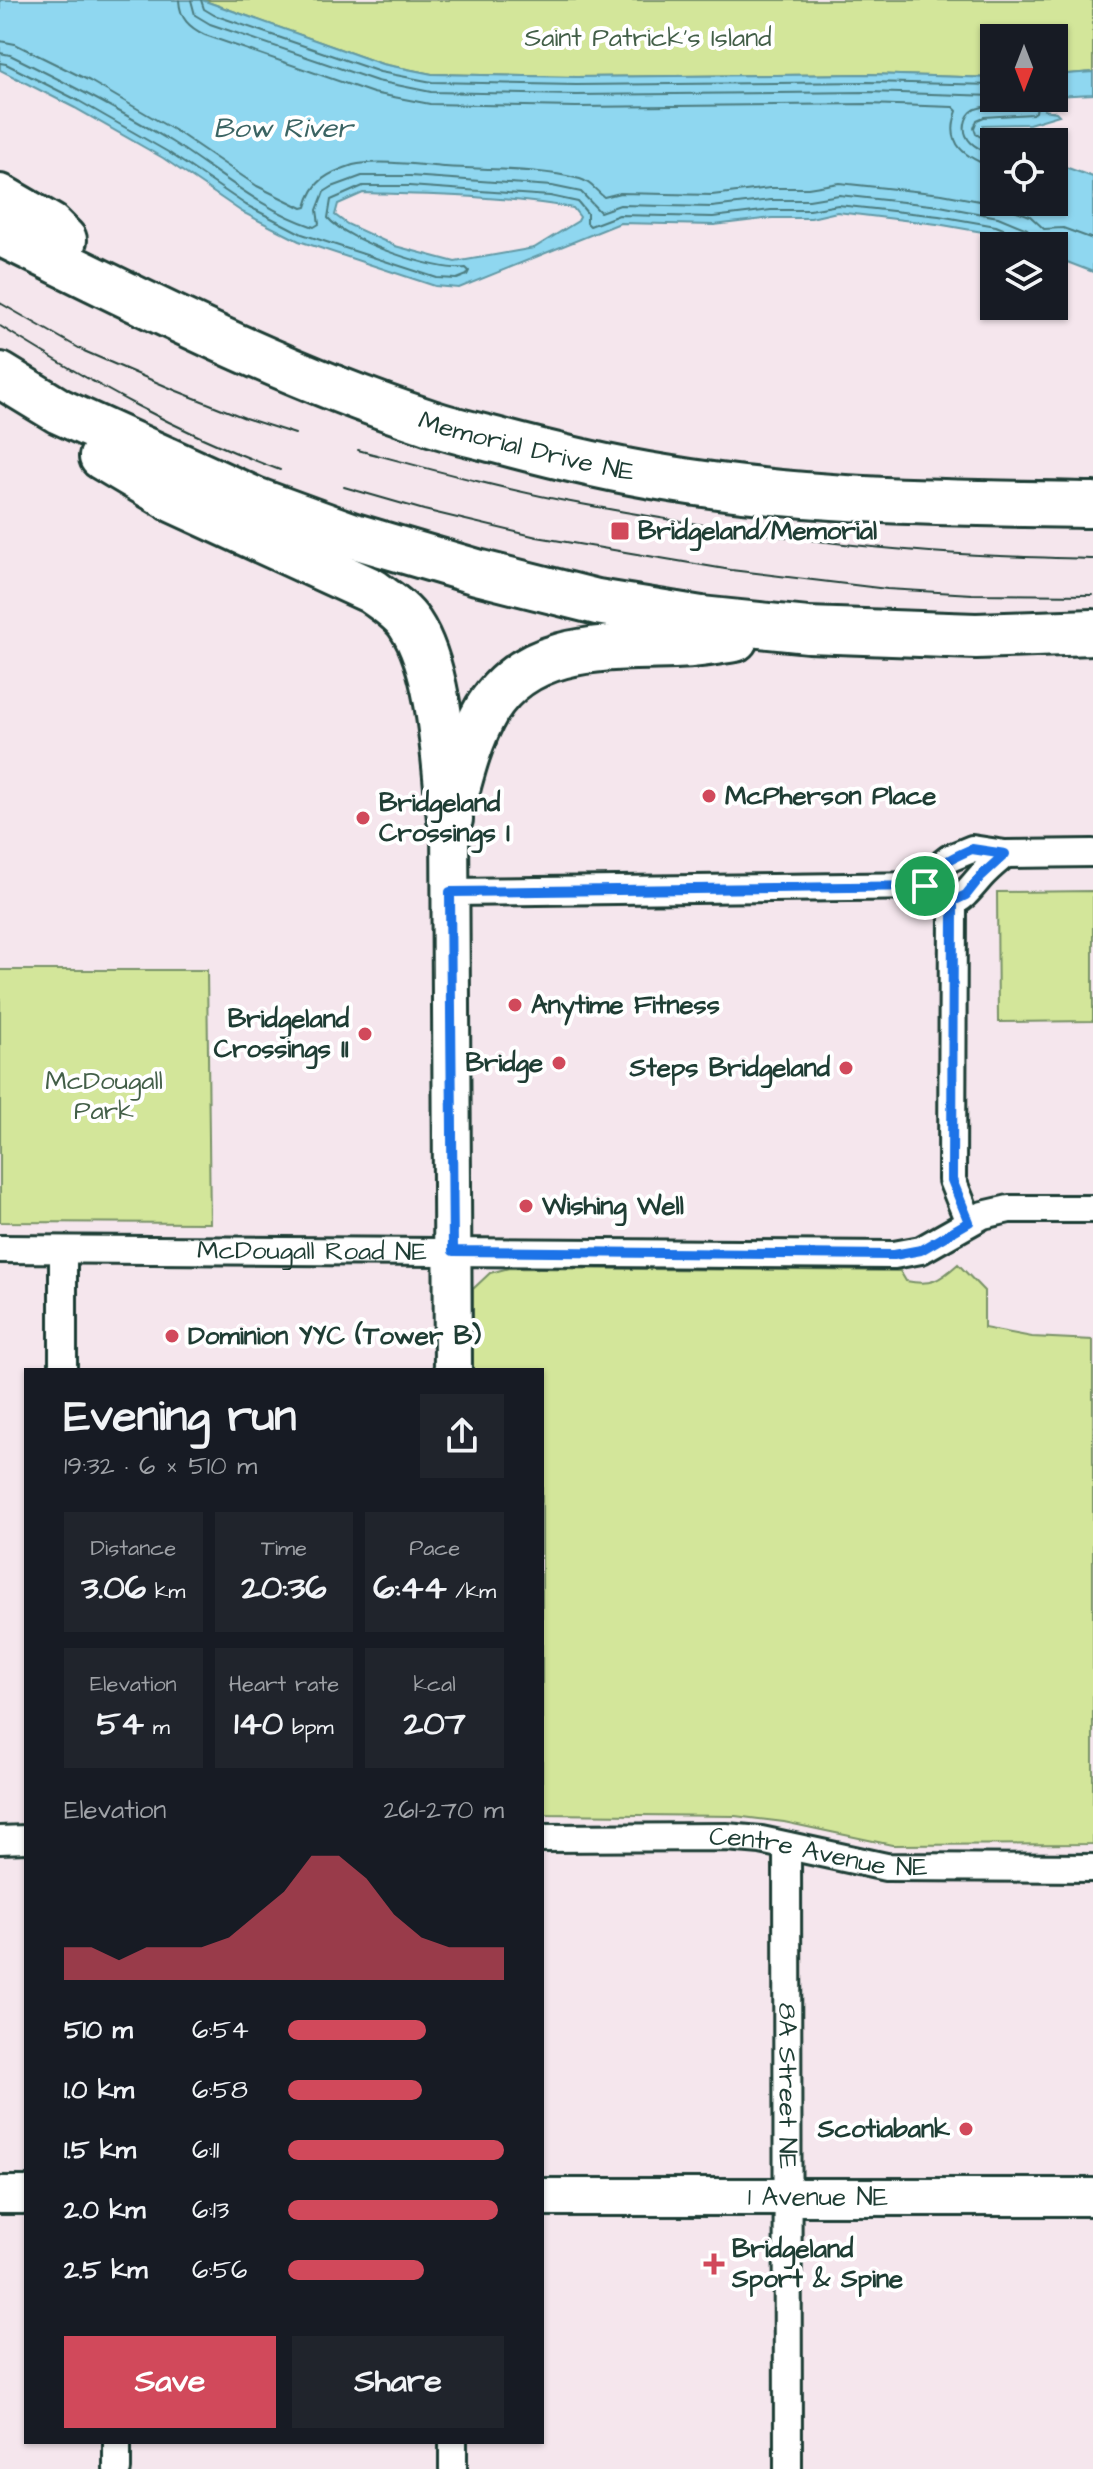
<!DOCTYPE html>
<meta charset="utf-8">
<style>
:root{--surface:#171b24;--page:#20242c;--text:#f1f3f6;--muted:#9ea1a6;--accent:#d1495b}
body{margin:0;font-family:"Architects Daughter",sans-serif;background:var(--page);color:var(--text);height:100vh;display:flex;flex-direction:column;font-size:30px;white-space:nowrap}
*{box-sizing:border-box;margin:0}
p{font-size:26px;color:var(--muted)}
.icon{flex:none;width:44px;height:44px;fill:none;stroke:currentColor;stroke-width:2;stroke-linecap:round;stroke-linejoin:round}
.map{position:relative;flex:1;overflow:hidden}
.sheet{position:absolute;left:24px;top:1368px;width:520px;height:1076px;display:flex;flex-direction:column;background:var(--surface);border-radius:0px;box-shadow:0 2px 6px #0004}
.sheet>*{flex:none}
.needle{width:52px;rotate:180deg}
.tools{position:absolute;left:980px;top:24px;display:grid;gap:16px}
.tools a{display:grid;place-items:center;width:88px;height:88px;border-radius:0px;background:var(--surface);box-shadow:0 2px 6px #0004;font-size:40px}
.pin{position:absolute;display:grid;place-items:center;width:68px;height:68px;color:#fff;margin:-34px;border:4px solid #fff;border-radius:50%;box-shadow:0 2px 8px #0007}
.round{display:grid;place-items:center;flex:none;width:84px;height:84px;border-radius:0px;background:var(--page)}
.overview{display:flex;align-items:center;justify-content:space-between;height:136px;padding:0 40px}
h1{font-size:44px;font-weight:700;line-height:60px}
.figures{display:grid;grid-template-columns:repeat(3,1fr);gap:12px;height:136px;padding:8px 40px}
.figures div{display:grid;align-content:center;border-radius:0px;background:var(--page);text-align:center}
.figures b{font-size:34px;font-weight:700}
.figures small{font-size:22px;font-weight:400}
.figures p{font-size:22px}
.chart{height:224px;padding:16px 40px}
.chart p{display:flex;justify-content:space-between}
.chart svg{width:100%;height:144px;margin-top:8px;fill:var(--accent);opacity:.7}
.button{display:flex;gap:16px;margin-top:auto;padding:16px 40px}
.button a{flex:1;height:92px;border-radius:0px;background:var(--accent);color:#fff;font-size:32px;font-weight:700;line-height:92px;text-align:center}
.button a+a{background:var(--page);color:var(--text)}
ul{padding:0 40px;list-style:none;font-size:26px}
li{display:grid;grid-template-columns:128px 96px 1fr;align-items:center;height:60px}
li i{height:20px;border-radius:10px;background:var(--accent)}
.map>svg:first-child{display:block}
.green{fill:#d3e69a;stroke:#799267;stroke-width:2}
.water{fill:#8fd7f0;stroke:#6299a5;stroke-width:2;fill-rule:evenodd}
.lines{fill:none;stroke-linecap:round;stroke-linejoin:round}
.shore{stroke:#4c7b7f;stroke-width:2}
.street-casing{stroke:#1f3d34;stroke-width:32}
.secondary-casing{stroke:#1f3d34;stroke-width:42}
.highway-casing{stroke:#1f3d34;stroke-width:50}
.street{stroke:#fff;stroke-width:26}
.secondary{stroke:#fff;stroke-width:36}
.highway{stroke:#fff;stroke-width:44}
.tram{stroke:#1f3d34;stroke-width:2}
.route-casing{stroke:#fff;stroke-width:16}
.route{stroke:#1a73e8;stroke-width:10}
.poi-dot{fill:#d1495b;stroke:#fff;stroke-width:3}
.labels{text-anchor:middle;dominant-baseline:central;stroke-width:8;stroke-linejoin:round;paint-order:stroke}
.park-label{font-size:26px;fill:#435f48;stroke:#fff}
.street-label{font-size:26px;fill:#1f3d34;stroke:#fff}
.poi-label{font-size:26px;font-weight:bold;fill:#1f3d34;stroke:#fff;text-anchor:start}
.water-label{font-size:28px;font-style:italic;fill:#3b6463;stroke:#fff}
</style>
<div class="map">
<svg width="1093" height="2469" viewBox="0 0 1093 2469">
<rect width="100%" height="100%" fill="#f5e6ed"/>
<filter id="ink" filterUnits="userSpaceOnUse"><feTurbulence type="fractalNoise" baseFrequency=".0125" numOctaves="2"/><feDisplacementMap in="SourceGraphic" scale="16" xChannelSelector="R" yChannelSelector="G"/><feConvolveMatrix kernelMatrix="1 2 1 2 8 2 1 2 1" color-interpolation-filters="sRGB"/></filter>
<g filter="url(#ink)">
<!-- green -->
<g class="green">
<path d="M202,0H1093V72L1054,75V38H994V78L868,74L576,77L432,74L382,64Z"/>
<path d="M1093,891V1021L998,1022L997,892Z"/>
<path d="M0,970H207L210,1223L0,1222Z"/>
<path d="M958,1264L984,1291V1328L1032,1337L1093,1340V1844L892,1845L784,1822L735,1816L542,1814V1370H473V1289L490,1273L509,1268L900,1271L906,1281C931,1286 939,1281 958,1264Z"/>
</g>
<!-- water -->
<g class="water">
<path d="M0,0H202L382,64L432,74L576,77L868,74L994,78V98H1046L1044,110L1056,112L1059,115L1029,124L983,125L982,129L1007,142H994V202H1054V163L1093,177V272L1054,257V246H1025L994,234L937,224L837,212L811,218H772L714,225L620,223L459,288L435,286L299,241L242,212L163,158L75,108L0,70ZM363,193C430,195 508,196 573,208L580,217L578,221L534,248L455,262L395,246L347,224L335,215L338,204Z"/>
<path d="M1093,72V94L1054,96V75Z"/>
</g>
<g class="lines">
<!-- shore -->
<g class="shore">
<path d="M179,0C180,19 189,27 205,35L373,93L430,104L576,107L868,104L953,107L957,111C944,146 966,156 994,169"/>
<path d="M191,0L195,15L210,24L377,81L431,92L576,95L868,92L994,96"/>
<path d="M201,0L204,9L214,15L380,72L432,82L576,85L868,82L994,85"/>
<path d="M0,41L15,44L90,81L179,133L257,186L302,208L306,207C313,180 328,173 353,165C375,159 422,165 445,167C489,170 537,168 580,179C591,182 596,191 604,197L620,193L712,195L770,188H808L839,183L942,194L1001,205L1030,216L1044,229L1063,228L1093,239"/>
<path d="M0,53L10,55C65,82 120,110 172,142C218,171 261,210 314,227L319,224L317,210L324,192L332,187L362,176H410L552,186L581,192L600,212L620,205L712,207L771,200H809L839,195L940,206L998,217L1027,229L1032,235L1035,246"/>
<path d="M0,63L6,64L79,101L168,152L246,205L302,234L437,278L457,279L467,275L469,271L466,268C436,272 347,241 328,218L331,200L363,186H409L550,196L578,202L587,213V223L590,226L619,215L713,217L771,210H810L838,205L939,216L996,226L1020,236L1024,246"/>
<path d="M994,145L976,134L974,128L977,120L984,117L1033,114L1036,112L1038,98"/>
<path d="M994,156C979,149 959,141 966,120C968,114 973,109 979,108C993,104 1010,106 1024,106L1027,98"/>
</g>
<defs>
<g id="street">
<path d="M925,886L932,872L950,858L972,849L1005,854L1093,853"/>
<path d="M450,892L925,886C954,913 960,900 981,876C988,868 997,861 1005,854"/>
<path d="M953,901L952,1180L969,1222"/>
<path id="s1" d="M0,1249L894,1255L921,1250L983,1215L1009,1209H1093"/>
<path d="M63,1251V1370"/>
<path id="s2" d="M542,1838L726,1837L761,1840L886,1867L1093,1868"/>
<path d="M0,1840L26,1839"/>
<path id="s3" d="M787,1846L788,2469"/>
<path d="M453,2442V2469"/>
<path d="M117,2469V2442"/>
</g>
<g id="secondary">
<path d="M450,819L453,1370"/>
<path d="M0,2195H26"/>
<path id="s4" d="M542,2197H1093"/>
</g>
<g id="highway">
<path d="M0,197L50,226L64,240"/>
<path id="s5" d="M0,233C138,300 278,373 425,421C447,429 471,434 495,440C551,455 608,469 665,478C806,502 951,503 1093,505"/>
<path d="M0,375L59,411L255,500L351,535L477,572L597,602L701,619L808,630L976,636L1093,632"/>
<path d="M102,457L176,501L372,591C385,601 401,610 410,624C441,670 444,763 450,819"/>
<path d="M454,801C462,770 471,736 487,709C528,643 607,648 675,646C695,646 715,642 735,639"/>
</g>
</defs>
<!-- street casing -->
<use href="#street" class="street-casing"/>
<!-- secondary casing -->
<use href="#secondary" class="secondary-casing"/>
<!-- highway casing -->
<use href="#highway" class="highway-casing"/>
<!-- street -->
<use href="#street" class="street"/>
<!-- secondary -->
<use href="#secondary" class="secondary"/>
<!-- highway -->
<use href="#highway" class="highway"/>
<!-- tram -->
<g class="tram">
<path d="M0,303L84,351L177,391L245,418L295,434"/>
<path d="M0,326C90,382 181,434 280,470"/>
<path d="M358,450C430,469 502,489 576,503C708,528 843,548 978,555C1016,557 1055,558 1093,559"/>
<path d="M344,487L424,510L537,537L731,570L887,589L972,594L1093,595"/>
</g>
</g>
</g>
<g class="lines" filter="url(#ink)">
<defs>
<path id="route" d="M972,849L1005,854L981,876L966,895L953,901L952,1180L969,1222L921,1250L894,1255L453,1251L450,892L925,886C935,865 951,858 972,849Z"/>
</defs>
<!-- route casing -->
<use href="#route" class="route-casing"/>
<!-- route -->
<use href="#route" class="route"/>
</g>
<!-- markers -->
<g class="poi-dot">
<rect x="610" y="521" width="20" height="20" rx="4"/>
<circle cx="709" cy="796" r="8"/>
<circle cx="363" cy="818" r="8"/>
<circle cx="515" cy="1005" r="8"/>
<circle cx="365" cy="1034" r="8"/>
<circle cx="559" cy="1063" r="8"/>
<circle cx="846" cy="1068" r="8"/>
<circle cx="526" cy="1206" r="8"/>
<circle cx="172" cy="1336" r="8"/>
<circle cx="966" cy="2129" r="8"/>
<path d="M710 2252h8v8h8v8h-8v8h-8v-8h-8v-8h8z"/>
</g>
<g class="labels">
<!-- park labels -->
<g class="park-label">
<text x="648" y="38">Saint Patrick's Island</text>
<text x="104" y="1081">McDougall<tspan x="104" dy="30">Park</tspan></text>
</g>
<!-- street labels -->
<g class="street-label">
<text stroke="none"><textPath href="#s5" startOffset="570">Memorial Drive NE</textPath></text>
<text stroke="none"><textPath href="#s1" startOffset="312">McDougall Road NE</textPath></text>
<text stroke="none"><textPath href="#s2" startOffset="278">Centre Avenue NE</textPath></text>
<text stroke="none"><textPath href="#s3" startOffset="240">8A Street NE</textPath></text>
<text stroke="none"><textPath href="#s4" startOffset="276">1 Avenue NE</textPath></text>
</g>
<!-- poi labels -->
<g class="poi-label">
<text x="638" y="531">Bridgeland/Memorial</text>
<text x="725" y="796">McPherson Place</text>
<text x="379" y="803">Bridgeland<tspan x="379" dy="30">Crossings I</tspan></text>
<text x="531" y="1005">Anytime Fitness</text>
<text x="349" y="1019" text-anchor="end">Bridgeland<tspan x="349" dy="30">Crossings II</tspan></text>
<text x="543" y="1063" text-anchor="end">Bridge</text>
<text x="830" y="1068" text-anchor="end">Steps Bridgeland</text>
<text x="542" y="1206">Wishing Well</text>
<text x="188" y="1336">Dominion YYC (Tower B)</text>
<text x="950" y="2129" text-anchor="end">Scotiabank</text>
<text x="732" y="2249">Bridgeland<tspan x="732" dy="30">Sport &amp; Spine</tspan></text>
</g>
<!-- water labels -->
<g class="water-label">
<text x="283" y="128">Bow River</text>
</g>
</g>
</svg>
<div class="tools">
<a><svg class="needle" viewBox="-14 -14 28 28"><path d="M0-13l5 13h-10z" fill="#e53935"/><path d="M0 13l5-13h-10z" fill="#9ea1a6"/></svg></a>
<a><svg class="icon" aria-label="locate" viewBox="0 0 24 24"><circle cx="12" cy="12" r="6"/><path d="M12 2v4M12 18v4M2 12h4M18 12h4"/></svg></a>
<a><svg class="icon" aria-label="layers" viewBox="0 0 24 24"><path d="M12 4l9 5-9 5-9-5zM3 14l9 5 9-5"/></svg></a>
</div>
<div class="pin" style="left:925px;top:886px;background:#1e9e55"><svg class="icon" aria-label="arrive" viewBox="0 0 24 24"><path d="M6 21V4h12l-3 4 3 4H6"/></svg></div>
<section class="sheet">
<div class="overview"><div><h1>Evening run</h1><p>19:32 · 6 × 510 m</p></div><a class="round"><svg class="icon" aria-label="share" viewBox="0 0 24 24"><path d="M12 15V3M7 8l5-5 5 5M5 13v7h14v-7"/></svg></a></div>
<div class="figures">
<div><p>Distance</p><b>3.06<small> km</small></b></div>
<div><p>Time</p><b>20:36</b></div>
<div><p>Pace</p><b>6:44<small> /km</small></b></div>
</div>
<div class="figures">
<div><p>Elevation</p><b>54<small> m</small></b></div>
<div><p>Heart rate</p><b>140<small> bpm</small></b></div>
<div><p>kcal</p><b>207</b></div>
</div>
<div class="chart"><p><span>Elevation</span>261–270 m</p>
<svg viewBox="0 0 160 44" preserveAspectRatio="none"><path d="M0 44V34L10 34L20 38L30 34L40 34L50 34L60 31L70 24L80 17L90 6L100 6L110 13L120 24L130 31L140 34L150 34L160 34V44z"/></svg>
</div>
<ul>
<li><b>510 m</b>6:54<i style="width:64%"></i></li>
<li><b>1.0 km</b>6:58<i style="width:62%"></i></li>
<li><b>1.5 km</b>6:11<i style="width:100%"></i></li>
<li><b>2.0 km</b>6:13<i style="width:97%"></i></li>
<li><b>2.5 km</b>6:56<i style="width:63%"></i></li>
</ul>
<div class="button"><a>Save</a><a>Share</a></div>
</section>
</div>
